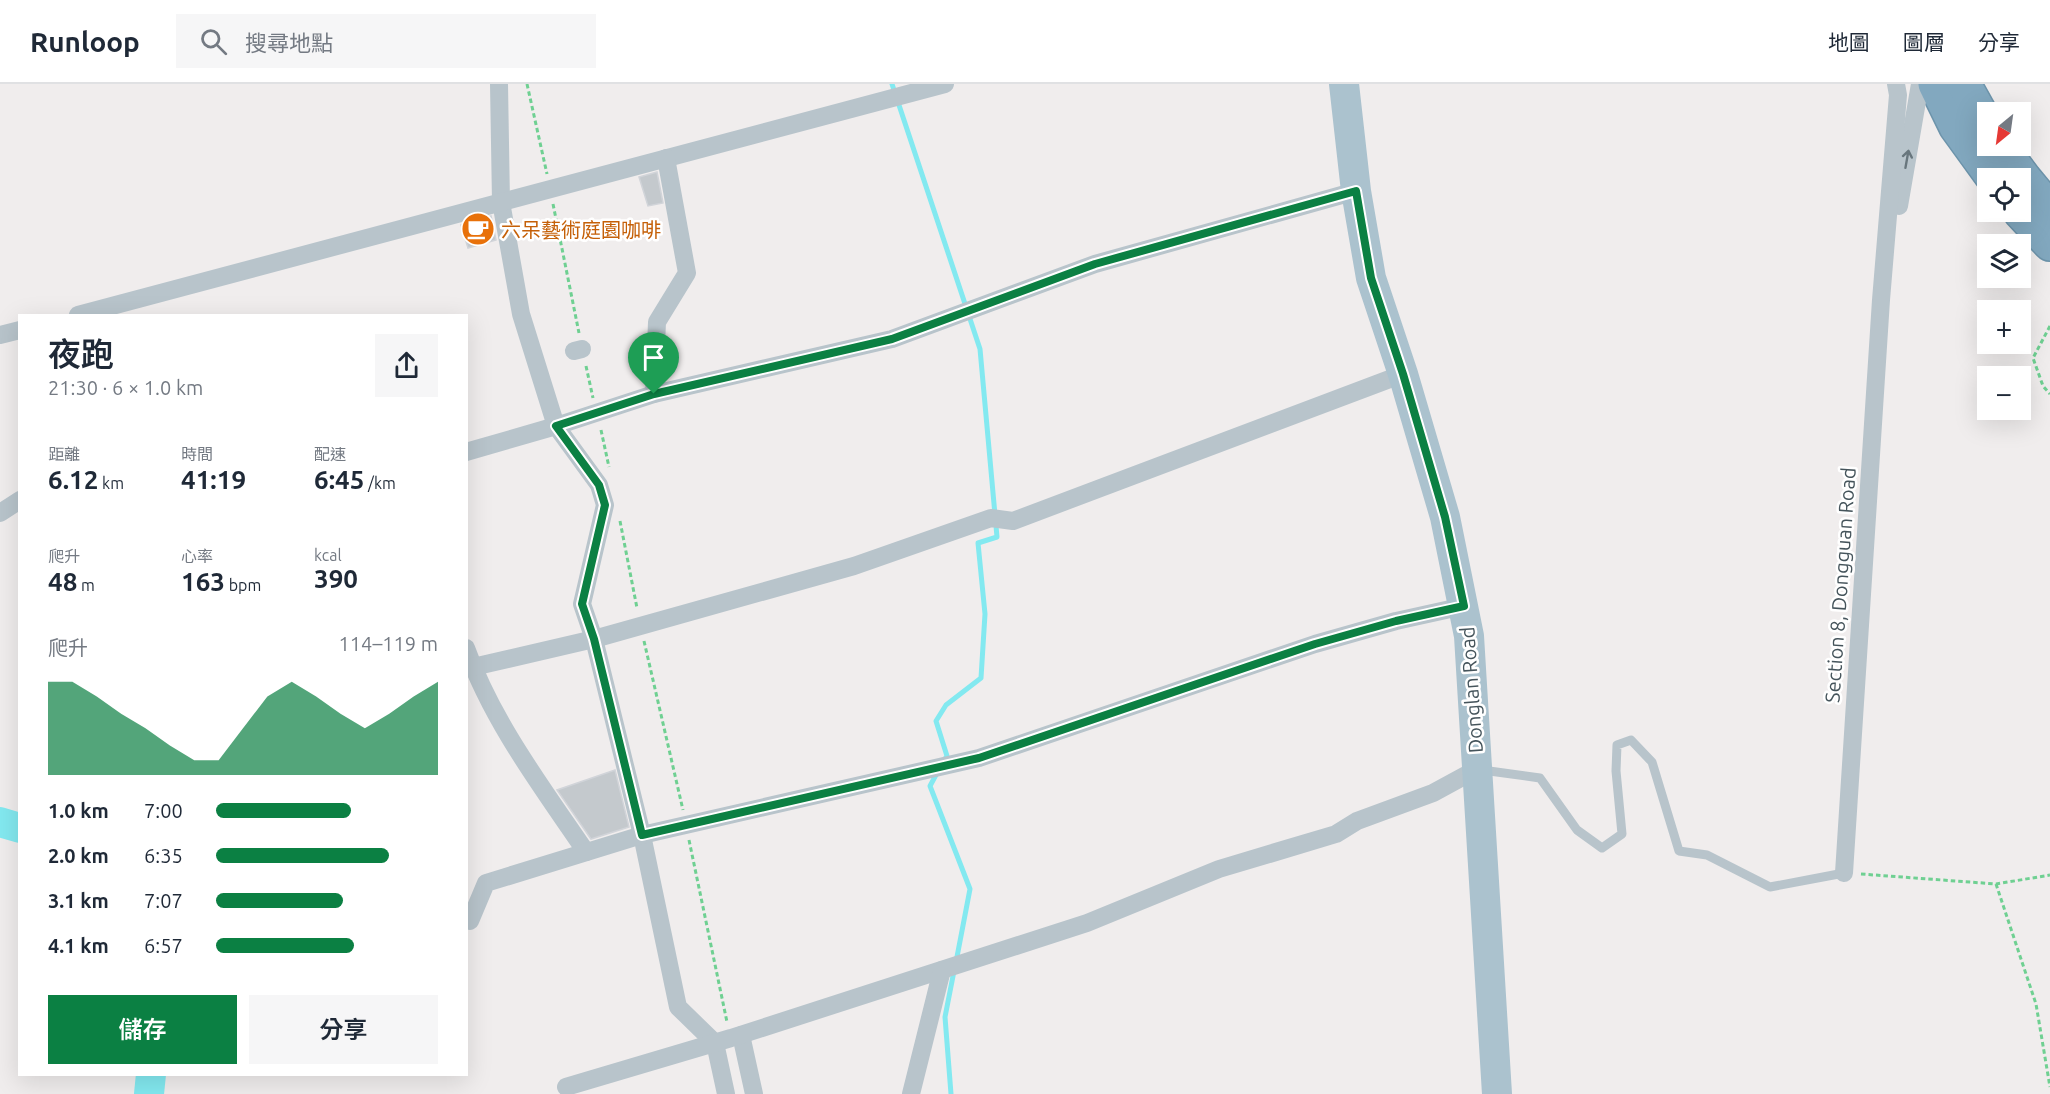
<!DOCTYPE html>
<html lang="zh-TW">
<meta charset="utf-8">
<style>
:root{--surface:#fff;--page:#f6f6f7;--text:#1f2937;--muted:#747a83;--line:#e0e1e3;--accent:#0b8043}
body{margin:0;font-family:Ubuntu,"Noto Sans TC",sans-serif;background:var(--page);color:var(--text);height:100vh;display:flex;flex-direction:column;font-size:22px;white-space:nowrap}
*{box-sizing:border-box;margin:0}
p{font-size:20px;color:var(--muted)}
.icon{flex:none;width:33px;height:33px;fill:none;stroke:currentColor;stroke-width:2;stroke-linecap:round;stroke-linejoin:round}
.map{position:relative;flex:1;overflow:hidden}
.drawer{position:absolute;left:18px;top:230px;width:450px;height:762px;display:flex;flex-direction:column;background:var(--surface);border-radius:0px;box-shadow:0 6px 24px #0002}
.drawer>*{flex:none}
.needle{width:39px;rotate:209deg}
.controls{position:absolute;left:1977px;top:18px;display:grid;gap:12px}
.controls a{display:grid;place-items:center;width:54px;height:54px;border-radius:0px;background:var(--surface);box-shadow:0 6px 24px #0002;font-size:30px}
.pin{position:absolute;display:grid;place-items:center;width:51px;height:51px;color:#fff;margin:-62px -26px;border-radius:50% 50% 50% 0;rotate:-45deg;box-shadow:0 0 6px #0007}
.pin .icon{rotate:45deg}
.round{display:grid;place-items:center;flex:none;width:63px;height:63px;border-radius:0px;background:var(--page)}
.overview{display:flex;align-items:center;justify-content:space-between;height:102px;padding:0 30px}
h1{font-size:33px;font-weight:600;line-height:45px}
.metrics{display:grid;grid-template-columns:repeat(3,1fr);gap:9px;height:102px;padding:6px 30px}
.metrics div{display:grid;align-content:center}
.metrics b{font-size:26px;font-weight:600}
.metrics small{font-size:16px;font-weight:400}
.metrics p{font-size:16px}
.chart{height:168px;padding:12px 30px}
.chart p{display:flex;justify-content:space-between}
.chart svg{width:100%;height:108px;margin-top:6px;fill:var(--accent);opacity:.7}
.cta{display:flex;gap:12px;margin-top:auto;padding:12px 30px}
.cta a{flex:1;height:69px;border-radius:0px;background:var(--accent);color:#fff;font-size:24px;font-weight:600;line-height:69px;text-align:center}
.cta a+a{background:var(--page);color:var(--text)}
ul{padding:0 30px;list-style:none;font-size:20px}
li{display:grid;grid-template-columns:96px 72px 1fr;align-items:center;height:45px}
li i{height:15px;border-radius:8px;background:var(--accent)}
header{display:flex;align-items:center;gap:36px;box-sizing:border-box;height:84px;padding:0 30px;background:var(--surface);border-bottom:2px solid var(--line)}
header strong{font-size:28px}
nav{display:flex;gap:33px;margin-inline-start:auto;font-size:21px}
.search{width:420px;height:54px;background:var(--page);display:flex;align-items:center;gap:15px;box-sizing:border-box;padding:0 21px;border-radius:0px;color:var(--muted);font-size:22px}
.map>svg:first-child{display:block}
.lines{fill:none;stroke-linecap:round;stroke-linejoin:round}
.stream{stroke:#83e9f0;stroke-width:5}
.river{stroke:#83e9f0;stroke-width:30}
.building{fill:#c4c9cd;stroke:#d1d4d9;stroke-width:1.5}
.highway-casing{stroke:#6d94ab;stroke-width:36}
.path{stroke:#6fd092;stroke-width:3;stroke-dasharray:4.5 3;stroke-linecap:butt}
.lane{stroke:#b8c4cb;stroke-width:9}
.street{stroke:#b8c4cb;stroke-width:18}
.primary{stroke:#abc2ce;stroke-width:30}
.highway{stroke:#82a8bf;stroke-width:33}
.oneway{stroke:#68767d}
.route-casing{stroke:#fff;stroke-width:12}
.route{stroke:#0b8043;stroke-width:8}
.labels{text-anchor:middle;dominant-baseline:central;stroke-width:5;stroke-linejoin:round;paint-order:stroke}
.food-label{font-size:20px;fill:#c56008;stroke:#fff;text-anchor:start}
.street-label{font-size:20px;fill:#45545b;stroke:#fff}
</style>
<header>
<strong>Runloop</strong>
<div class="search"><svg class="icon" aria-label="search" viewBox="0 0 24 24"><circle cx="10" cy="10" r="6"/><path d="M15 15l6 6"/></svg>搜尋地點</div>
<nav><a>地圖</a><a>圖層</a><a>分享</a></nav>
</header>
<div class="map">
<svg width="2050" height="1010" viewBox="0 0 2050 1010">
<rect width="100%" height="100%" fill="#f0eded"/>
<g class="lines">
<!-- stream -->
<g class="stream">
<path d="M892,0L980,265L997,453L978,459L985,530L981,594L946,621L936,637L947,672L943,678"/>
<path d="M937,689L930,702L970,805L956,878"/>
<path d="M951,1010L945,933L954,887"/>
</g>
<!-- river -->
<g class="river">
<path d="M0,738L20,744"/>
<path d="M149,1010L151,990"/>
</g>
</g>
<!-- building -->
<g class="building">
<path d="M657,88L663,119L648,122L639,93Z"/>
<path d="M491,132L496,156L468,164L461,141Z"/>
<path d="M615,686L629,743L591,755L557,706Z"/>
</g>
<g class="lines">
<defs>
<g id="highway">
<path d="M1935,0L1956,43L1993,94"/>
<path d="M1964,0L1988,43"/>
<path d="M2000,62L2025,95L2050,125"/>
<path d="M2020,128L2050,160"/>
</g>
</defs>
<!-- highway casing -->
<use href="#highway" class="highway-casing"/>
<!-- path -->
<g class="path">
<path d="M527,0L547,90"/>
<path d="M553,120L579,249"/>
<path d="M2050,242L2033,274L2043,302L2050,310"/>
<path d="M586,282L593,314"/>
<path d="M601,346L609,383"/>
<path d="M620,437L637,524"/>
<path d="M644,557L683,726"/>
<path d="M689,756L727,938"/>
<path d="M1861,790L1996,800L2050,791"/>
<path d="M1996,800L2036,920L2050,1003"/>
</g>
<!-- lane -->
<path class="lane" d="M1482,686L1540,694L1577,746L1602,764L1622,750L1616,687L1617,661L1631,656L1652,678L1679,767L1707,771L1770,803L1844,789"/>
<!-- street -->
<g class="street">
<path d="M499,0L501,118L521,230L556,342L599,401L605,421L582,520L594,555L642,751L678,923L715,959L726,1010"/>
<path d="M1899,122L1920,0"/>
<path d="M78,231L945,0"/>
<path d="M0,251L20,246"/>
<path d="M574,267L582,265"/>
<path d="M654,310L657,238L687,189L666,74"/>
<path d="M466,368L556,342L654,310L892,255L1095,180L1356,107"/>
<path d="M0,429L20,416"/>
<path d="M466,564C493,639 542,703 586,768"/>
<path d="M473,583L594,555L854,482L991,434L1013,437L1403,290"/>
<path d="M1844,789L1881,216L1898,11L1896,0"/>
<path d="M470,837L486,799L642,751L979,674L1315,560L1396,537L1464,522"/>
<path d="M741,951L754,1010"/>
<path d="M566,1003L731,954L1087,839L1219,785L1336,750L1357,737L1433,709L1477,685"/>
<path d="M911,1010L942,886"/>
</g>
<!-- primary -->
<path class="primary" d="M1344,0L1356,107L1371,194L1403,290L1445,433L1469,552L1497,1010"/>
<!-- highway -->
<use href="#highway" class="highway"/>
</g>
<!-- one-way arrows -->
<defs><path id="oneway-shaft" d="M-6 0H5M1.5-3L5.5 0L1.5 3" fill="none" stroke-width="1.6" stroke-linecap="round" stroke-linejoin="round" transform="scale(1.5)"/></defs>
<use class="oneway" href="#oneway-shaft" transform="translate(1907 75) rotate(-80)"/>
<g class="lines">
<defs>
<path id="route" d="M1356,107L1371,194L1403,290L1445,433L1464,522L1396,537L1315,560L979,674L642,751L594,555L582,520L605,421L599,401L556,342L654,310L892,255L1095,180Z"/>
</defs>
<!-- route casing -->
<use href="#route" class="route-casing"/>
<!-- route -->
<use href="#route" class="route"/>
</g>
<!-- icons -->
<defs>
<symbol id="cafe-disc" viewBox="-11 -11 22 22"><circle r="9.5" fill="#e8710a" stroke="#fff"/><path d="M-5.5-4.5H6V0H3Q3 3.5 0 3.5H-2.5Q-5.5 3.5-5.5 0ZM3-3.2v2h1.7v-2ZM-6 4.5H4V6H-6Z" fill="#fff"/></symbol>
</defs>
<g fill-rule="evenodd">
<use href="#cafe-disc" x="459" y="126" width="38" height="38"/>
</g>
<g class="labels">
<!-- food labels -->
<g class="food-label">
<text x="501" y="145">六呆藝術庭園咖啡</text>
</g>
<!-- street labels -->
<g class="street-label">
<text transform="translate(1840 501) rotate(-86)">Section 8, Dongguan Road</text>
<text transform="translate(1471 606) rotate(-94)">Donglan Road</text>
</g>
</g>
</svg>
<div class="controls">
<a><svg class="needle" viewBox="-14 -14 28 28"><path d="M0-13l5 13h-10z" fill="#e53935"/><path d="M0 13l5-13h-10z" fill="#747a83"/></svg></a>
<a><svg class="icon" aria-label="locate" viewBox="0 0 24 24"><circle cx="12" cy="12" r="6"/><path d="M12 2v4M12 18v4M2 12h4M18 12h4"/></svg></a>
<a><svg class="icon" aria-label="layers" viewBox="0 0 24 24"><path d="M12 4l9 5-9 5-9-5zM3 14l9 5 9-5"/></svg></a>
<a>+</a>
<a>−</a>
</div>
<div class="pin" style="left:654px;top:310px;background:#1e9e55"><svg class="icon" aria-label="arrive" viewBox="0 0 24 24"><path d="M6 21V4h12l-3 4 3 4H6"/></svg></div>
<section class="drawer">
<div class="overview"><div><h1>夜跑</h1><p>21:30 · 6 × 1.0 km</p></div><a class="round"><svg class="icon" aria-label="share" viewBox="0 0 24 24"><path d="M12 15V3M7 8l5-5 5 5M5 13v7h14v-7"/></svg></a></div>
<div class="metrics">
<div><p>距離</p><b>6.12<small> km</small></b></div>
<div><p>時間</p><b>41:19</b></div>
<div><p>配速</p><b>6:45<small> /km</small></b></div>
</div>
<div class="metrics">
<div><p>爬升</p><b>48<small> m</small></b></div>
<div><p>心率</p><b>163<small> bpm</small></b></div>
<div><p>kcal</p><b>390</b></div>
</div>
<div class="chart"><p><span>爬升</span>114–119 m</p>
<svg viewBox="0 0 160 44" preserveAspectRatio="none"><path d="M0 44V6L10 6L20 12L30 19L40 25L50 32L60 38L70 38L80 25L90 12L100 6L110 12L120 19L130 25L140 19L150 12L160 6V44z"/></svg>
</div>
<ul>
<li><b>1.0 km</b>7:00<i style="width:61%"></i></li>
<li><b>2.0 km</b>6:35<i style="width:78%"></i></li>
<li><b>3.1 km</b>7:07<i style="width:57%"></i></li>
<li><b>4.1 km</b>6:57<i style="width:62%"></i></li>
</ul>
<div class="cta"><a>儲存</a><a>分享</a></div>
</section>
</div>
